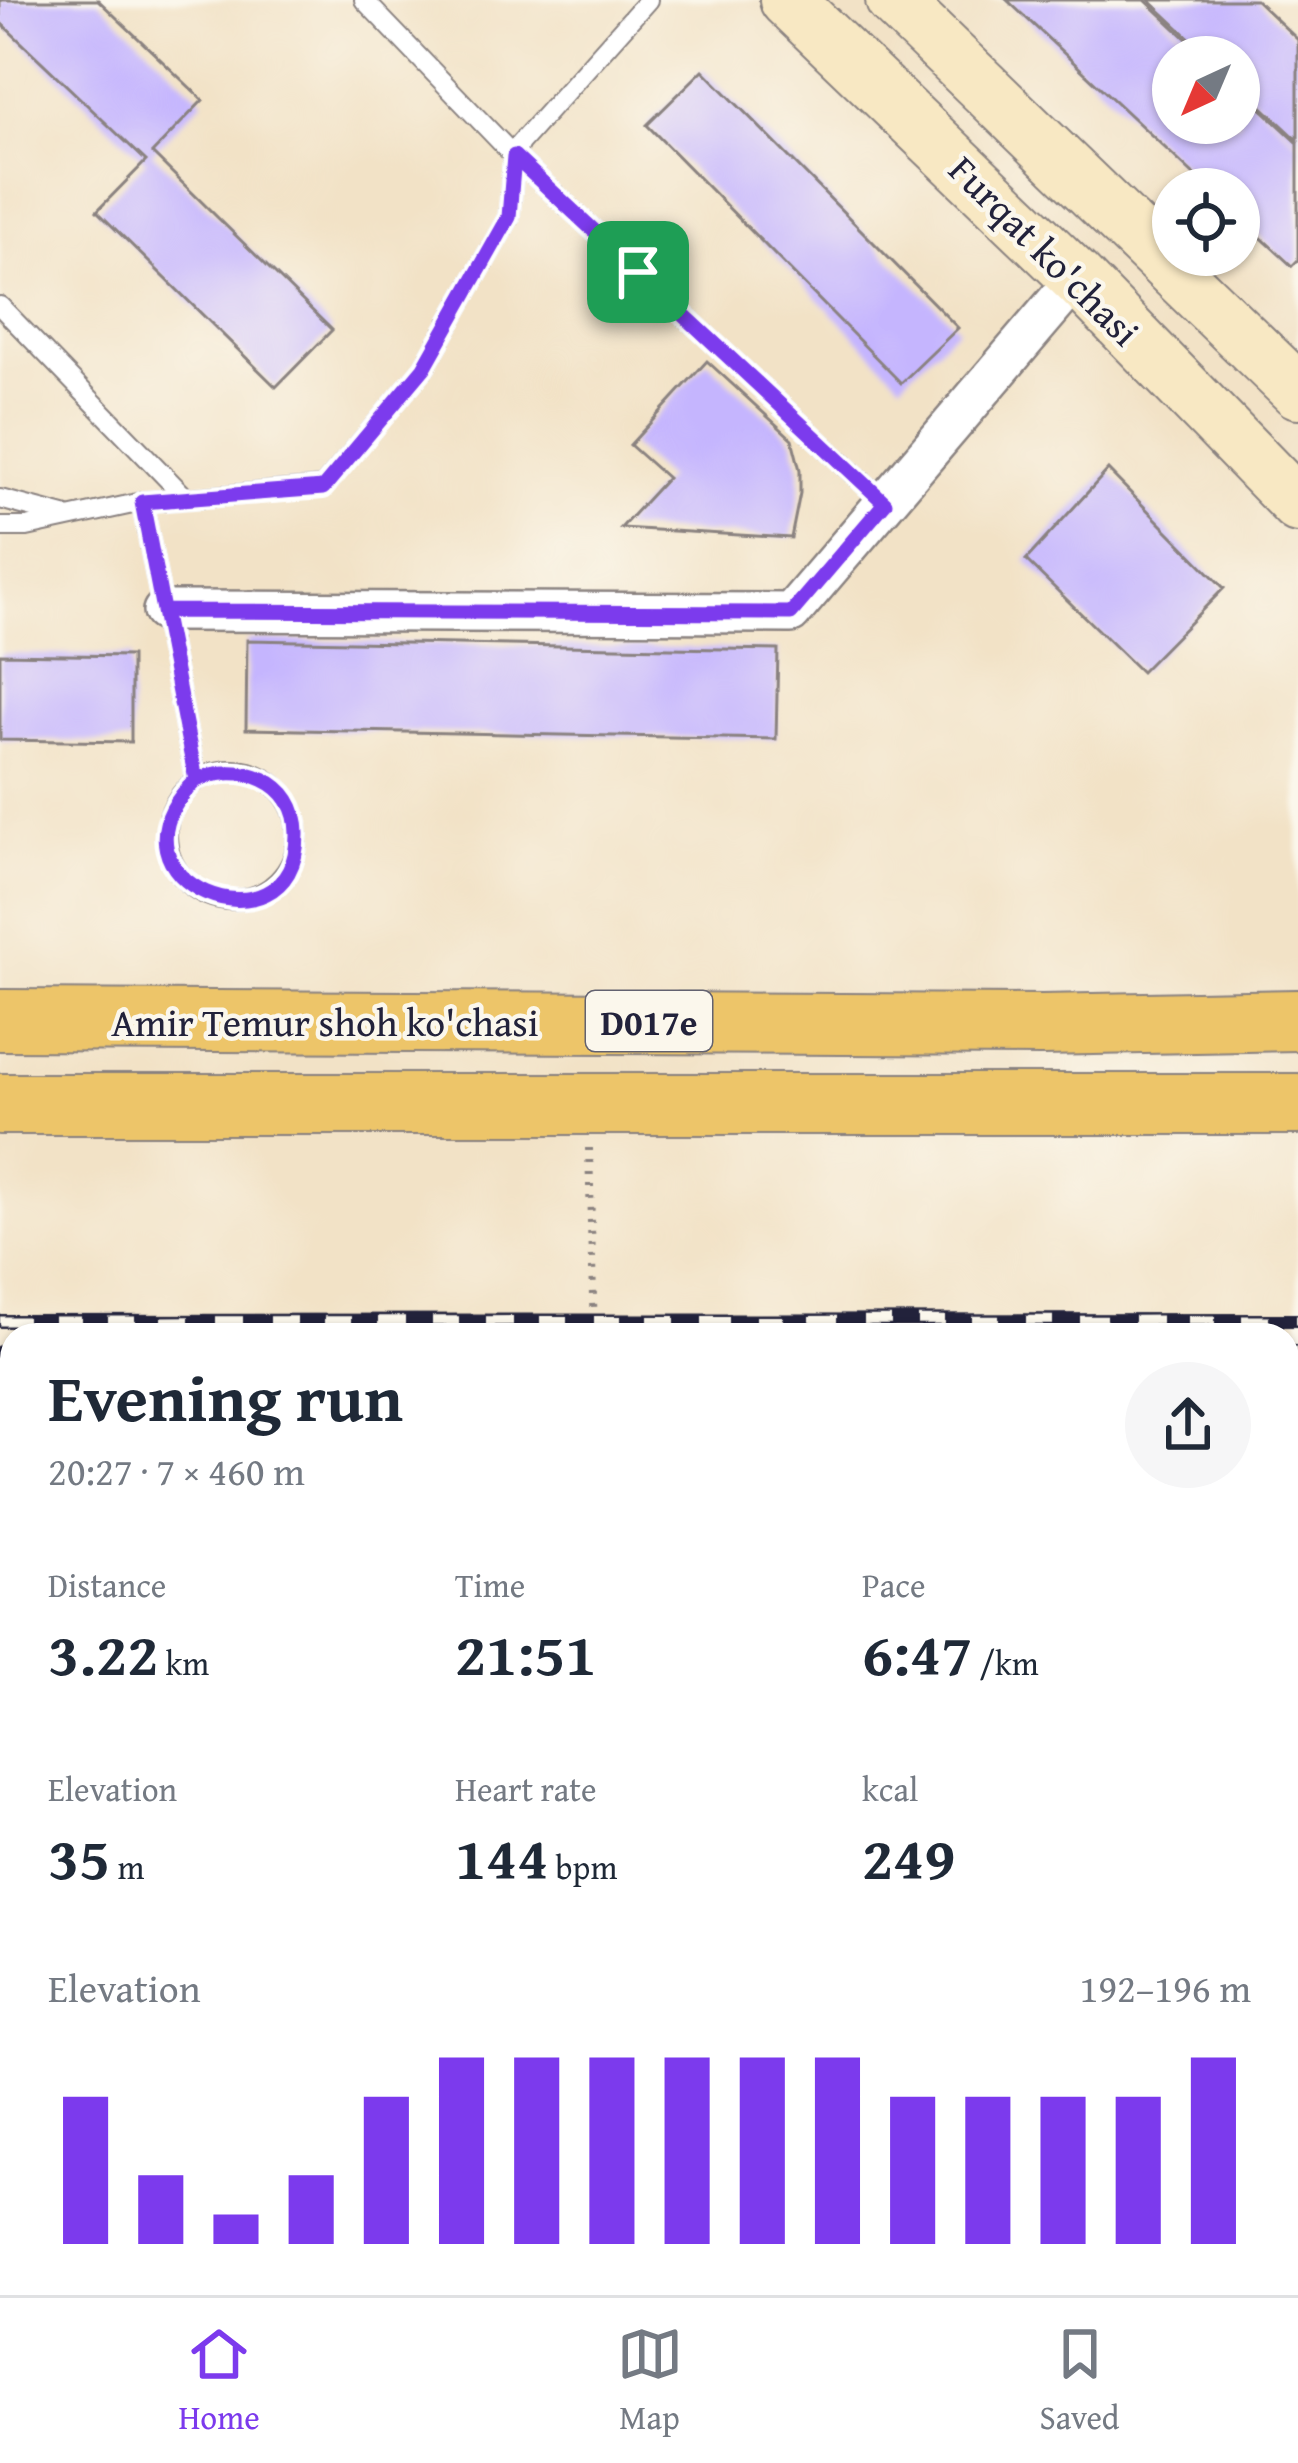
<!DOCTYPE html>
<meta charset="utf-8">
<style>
:root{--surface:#fff;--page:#f6f6f7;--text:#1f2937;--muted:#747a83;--line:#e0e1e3;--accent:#7c3aed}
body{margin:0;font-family:"Gentium Book Plus",serif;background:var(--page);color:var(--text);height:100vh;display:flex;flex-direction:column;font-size:45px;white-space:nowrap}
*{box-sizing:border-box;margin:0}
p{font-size:39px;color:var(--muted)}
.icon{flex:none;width:66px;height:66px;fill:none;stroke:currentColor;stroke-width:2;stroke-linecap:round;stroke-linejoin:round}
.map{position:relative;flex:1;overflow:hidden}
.details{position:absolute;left:0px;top:1323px;width:1299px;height:972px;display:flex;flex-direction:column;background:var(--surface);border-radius:36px 36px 0 0;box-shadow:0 3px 9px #0004}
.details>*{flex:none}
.needle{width:78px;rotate:224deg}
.controls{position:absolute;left:1152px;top:36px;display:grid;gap:24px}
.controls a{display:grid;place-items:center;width:108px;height:108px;border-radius:50%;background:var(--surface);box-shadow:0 3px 9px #0004;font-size:60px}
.pin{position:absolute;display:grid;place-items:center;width:102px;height:102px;color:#fff;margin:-51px;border-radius:24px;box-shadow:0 6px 18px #0006}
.round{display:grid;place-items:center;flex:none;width:126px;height:126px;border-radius:63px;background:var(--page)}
.headline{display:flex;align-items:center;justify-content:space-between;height:204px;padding:0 48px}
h1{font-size:66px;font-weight:800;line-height:90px}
.metrics{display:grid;grid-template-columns:repeat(3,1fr);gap:18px;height:204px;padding:12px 48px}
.metrics div{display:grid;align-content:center}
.metrics b{font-size:60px;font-weight:800}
.metrics small{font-size:33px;font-weight:400}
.metrics p{font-size:33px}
.chart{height:336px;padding:24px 48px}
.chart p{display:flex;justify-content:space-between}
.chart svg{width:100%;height:216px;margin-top:12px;stroke:var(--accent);stroke-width:6}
.tab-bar{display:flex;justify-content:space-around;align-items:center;height:168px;border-top:3px solid var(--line);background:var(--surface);font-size:33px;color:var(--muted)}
.tab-bar a{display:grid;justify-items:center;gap:6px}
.tab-bar .active{color:var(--accent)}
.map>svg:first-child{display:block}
.building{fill:#c5b5fe}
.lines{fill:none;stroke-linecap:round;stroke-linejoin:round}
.service-casing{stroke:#8a8280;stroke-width:22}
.minor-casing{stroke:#8a8280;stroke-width:44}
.secondary-casing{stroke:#8a8280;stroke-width:58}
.primary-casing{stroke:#8a8280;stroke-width:64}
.path{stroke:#8a8280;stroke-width:8;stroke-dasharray:3 9;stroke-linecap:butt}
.service{stroke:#fff;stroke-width:18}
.minor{stroke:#fff;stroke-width:39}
.secondary{stroke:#f8e8c3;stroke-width:54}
.primary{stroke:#edc569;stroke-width:60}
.rail-casing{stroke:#22223b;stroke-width:14}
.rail{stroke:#fbf7ec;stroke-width:9;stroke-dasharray:27;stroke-linecap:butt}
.route-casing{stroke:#fff;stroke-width:24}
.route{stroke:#7c3aed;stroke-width:15}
.labels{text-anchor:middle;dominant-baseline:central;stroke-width:9;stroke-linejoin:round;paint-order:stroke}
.shield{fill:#fbf7ec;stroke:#636270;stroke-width:3}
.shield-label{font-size:36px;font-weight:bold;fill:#22223b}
.street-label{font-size:39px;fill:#22223b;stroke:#fbf7ec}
</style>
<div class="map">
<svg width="1298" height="2295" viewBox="0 0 1298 2295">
<rect width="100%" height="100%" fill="#fbf7ec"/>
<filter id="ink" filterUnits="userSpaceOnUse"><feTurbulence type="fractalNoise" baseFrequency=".00833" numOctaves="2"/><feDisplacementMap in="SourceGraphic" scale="24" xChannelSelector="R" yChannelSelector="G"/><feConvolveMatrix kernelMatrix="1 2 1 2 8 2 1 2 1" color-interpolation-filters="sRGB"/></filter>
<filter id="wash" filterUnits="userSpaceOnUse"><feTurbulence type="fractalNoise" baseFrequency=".004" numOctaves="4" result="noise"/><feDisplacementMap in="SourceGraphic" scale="48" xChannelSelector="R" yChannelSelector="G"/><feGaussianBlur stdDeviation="2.7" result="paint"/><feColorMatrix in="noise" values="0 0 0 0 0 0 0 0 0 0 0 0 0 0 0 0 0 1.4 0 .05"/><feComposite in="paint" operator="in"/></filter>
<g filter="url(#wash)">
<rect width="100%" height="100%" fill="#f2e2c6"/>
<g id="blocks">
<!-- building -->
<g class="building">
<path d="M0,0H98L203,100L152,153L332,330L276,387L97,211L146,161L0,22Z"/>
<path d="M1007,0H1145L1206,57H1173V123H1239V88L1298,143V260L1292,266L1239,217V189H1209Z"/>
<path d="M1149,0H1256L1298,40V140L1239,85V57H1210Z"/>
<path d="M703,70L958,328L901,383L647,125Z"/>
<path d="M707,361L792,439L800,470V493L791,538L621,528L667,478L630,445Z"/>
<path d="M1108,470L1224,588L1141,672L1026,560Z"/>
<path d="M247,640L778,650L776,739L246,729Z"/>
<path d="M0,654L131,656V742L0,740Z"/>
<rect x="1287" y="1484" width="11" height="67"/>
<path d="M0,1488L12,1489V1553H0Z"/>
<rect x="0" y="1597" width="12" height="146"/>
<rect x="1287" y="1626" width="11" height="159"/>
<path d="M1287,1859H1298V1951L1287,1950Z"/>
<path d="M0,1914L12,1915V1959H0Z"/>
<path d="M169,2283H522L519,2295H166Z"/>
<path d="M610,2283H705L701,2295H606Z"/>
</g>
</g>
</g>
<g filter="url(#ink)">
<use href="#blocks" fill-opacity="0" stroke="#8a8280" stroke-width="3"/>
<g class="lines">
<defs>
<g id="service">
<path d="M364,0L514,156L885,503"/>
<path d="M0,306L186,498"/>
<path d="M0,499L64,516"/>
<path d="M142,502L196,780"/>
<path d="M0,527H27L142,502L323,487L424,368L509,217L514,156L520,143L648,0"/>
<circle cx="232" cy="835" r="65"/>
<path d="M0,1986L12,1987"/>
<path d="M0,2177L12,2142"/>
</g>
<g id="minor">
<path d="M163,611L791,613L1077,278"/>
<path d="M1287,1599H1298"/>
<path d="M1287,1820H1298"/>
<path d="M567,2295L571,2283"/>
<path d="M871,2295L872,2283"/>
<path d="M1236,2295L1237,2283"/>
</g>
<g id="secondary">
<path d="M787,0L1077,278L1298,505"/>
<path d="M893,0L1298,391"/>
</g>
<g id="primary">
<path d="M0,1020L1042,1025L1298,1020"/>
<path d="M0,1104H1298"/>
</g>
</defs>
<!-- service casing -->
<use href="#service" class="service-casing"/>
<!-- minor casing -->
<use href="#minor" class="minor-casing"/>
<!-- secondary casing -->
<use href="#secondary" class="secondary-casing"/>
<!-- primary casing -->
<use href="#primary" class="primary-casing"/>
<!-- path -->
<path class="path" d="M589,1148L594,1335"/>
<!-- service -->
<use href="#service" class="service"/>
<!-- minor -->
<use href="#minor" class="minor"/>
<!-- secondary -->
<use href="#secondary" class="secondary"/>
<!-- primary -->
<use href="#primary" class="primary"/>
<defs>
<g id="rail">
<path d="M0,1321L1298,1320"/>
<path d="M0,1352H12"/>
<path d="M1287,1352H1298"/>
</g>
</defs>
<!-- rail casing -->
<use href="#rail" class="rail-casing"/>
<!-- rail -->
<use href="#rail" class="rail"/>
</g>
</g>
<g class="lines" filter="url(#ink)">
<defs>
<path id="route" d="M638,272L514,156L509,217L424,368L323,488L142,502L196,780C89,882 296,960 297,835C298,779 240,761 196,780L163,611L791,613L885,503L638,272"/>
</defs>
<!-- route casing -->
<use href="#route" class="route-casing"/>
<!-- route -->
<use href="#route" class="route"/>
</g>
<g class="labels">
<!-- shield labels -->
<rect class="shield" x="586" y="991" width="126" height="60" rx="9"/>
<g class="shield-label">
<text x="649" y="1021">D017e</text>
</g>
<!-- street labels -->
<g class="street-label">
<text transform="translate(1045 250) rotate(45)">Furqat ko'chasi</text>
<text x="325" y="1021">Amir Temur shoh ko'chasi</text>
</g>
</g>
</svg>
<div class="controls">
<a><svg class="needle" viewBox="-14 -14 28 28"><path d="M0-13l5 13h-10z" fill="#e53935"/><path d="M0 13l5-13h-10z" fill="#747a83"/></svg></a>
<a><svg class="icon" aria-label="locate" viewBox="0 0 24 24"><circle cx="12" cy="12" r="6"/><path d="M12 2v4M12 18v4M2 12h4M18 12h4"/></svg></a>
</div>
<div class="pin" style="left:638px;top:272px;background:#1e9e55"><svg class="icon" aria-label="arrive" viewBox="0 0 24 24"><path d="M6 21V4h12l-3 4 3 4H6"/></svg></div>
<section class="details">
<div class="headline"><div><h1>Evening run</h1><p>20:27 · 7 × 460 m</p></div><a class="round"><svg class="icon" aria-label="share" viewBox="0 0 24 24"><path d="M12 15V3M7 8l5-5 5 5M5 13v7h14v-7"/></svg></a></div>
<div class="metrics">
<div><p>Distance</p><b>3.22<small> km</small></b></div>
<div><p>Time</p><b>21:51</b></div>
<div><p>Pace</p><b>6:47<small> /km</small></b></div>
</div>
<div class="metrics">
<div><p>Elevation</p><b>35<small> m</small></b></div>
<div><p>Heart rate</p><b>144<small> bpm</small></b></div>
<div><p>kcal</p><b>249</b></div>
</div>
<div class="chart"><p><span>Elevation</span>192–196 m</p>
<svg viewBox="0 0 160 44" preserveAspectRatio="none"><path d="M5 44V14M15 44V30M25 44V38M35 44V30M45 44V14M55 44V6M65 44V6M75 44V6M85 44V6M95 44V6M105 44V6M115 44V14M125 44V14M135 44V14M145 44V14M155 44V6"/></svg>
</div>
</section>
</div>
<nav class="tab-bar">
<a class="active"><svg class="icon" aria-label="home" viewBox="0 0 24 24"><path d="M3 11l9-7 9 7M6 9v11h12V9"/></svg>Home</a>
<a><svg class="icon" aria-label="map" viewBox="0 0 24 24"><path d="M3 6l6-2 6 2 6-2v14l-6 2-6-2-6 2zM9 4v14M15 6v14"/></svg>Map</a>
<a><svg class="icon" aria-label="saved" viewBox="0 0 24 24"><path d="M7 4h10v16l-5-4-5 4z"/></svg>Saved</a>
</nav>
